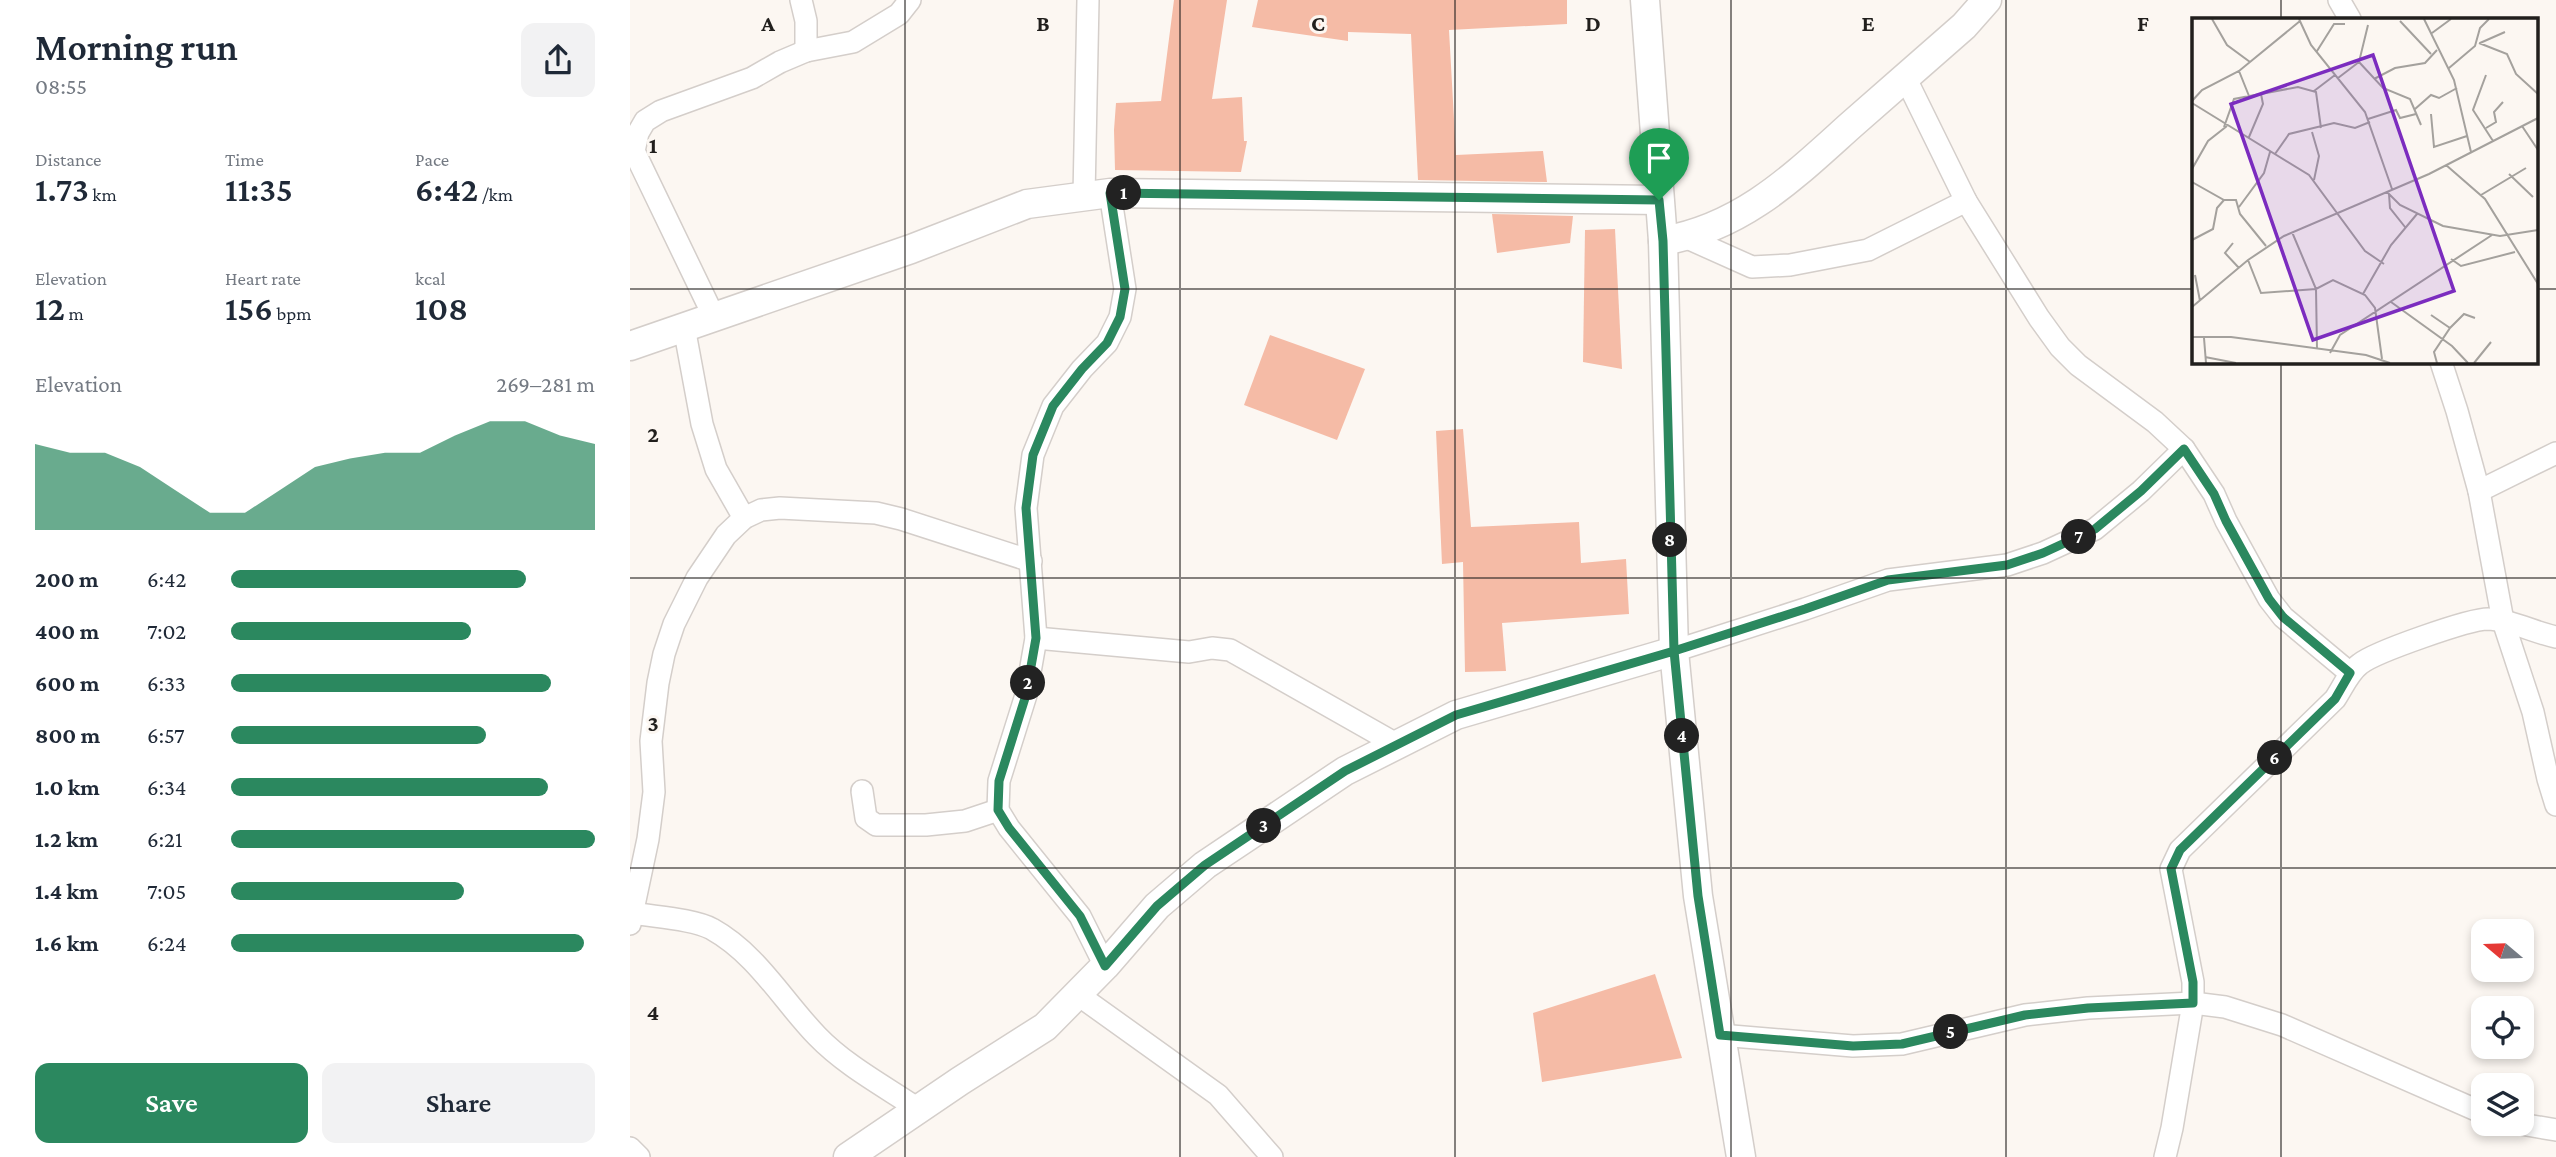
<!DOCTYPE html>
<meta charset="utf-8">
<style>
:root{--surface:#fff;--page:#f2f2f3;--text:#1f2937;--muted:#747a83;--accent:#2b885f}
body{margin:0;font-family:"Crimson Pro",serif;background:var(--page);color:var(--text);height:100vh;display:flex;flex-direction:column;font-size:26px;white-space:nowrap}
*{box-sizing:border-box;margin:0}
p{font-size:23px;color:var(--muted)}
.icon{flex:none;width:38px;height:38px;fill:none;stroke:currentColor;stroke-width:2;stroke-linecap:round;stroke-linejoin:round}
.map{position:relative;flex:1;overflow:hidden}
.side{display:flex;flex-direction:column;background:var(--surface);width:630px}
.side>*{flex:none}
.needle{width:46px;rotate:289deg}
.fabs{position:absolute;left:1841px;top:919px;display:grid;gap:14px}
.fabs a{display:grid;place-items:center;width:63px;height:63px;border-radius:14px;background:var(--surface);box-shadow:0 4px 10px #0003;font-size:35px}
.pin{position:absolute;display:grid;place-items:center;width:60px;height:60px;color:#fff;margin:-72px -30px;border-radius:50% 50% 50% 0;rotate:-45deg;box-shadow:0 0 7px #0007}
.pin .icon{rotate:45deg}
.km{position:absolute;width:35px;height:35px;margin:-18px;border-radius:50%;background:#222;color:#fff;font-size:19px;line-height:35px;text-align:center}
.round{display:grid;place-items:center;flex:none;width:74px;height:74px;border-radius:14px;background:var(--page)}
.head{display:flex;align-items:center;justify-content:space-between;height:119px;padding:0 35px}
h1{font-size:38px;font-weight:600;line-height:52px}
.stats{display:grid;grid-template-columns:repeat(3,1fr);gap:10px;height:119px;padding:7px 35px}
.stats div{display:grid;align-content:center}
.stats b{font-size:35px;font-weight:600}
.stats small{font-size:19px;font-weight:400}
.stats p{font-size:19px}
.chart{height:196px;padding:14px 35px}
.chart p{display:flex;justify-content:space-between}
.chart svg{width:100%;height:126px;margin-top:7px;fill:var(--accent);opacity:.7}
.action{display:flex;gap:14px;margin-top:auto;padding:14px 35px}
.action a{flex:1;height:80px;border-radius:14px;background:var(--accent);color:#fff;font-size:28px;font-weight:600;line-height:80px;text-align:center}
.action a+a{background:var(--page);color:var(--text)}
ul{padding:0 35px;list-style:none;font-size:23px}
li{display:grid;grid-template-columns:112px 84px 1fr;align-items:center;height:52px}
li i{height:18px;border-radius:9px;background:var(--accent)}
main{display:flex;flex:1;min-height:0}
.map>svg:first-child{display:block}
.building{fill:#f5bba6}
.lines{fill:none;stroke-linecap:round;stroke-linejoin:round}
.street-casing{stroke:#d4ceca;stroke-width:24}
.secondary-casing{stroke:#d4ceca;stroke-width:31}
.street{stroke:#fff;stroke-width:21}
.secondary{stroke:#fff;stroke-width:28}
.route-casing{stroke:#fff;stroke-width:14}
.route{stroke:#2b885f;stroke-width:9}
.grid{fill:none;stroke:#211f1d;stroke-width:2;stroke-opacity:0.55}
.inset-road{fill:none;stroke:#a4a19d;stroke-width:2}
.view{fill:#7b2cbf;fill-opacity:0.15;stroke:#7b2cbf;stroke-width:3.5}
.inset-edge{fill:none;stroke:#211f1d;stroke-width:3.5}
.grid-label{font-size:23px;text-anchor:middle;font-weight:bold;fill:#211f1d;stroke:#fcf7f2;stroke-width:6;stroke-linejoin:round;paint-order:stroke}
</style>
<main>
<section class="side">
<div class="head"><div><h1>Morning run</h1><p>08:55</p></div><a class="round"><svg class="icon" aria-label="share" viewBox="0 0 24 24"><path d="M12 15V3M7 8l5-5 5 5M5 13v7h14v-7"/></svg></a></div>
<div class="stats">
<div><p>Distance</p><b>1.73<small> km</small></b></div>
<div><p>Time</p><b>11:35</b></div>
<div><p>Pace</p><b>6:42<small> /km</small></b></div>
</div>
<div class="stats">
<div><p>Elevation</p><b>12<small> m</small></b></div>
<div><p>Heart rate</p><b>156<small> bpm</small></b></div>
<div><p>kcal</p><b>108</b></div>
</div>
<div class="chart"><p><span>Elevation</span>269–281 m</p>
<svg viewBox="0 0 160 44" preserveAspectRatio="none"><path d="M0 44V14L10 17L20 17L30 22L40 30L50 38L60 38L70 30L80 22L90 19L100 17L110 17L120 11L130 6L140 6L150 11L160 14V44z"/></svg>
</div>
<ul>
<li><b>200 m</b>6:42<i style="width:81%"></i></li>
<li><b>400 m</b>7:02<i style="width:66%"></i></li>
<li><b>600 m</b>6:33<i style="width:88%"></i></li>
<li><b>800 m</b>6:57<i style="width:70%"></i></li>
<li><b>1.0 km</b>6:34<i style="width:87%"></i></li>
<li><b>1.2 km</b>6:21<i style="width:100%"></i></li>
<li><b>1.4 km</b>7:05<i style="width:64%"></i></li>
<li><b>1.6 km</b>6:24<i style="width:97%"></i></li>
</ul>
<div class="action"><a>Save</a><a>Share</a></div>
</section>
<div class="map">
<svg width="1926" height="1157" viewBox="0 0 1926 1157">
<rect width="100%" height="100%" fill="#fcf7f2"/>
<!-- building -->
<g class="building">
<path d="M544,0H597L582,99L612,97L614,141H617L611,172L485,170L484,130L486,103L531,101Z"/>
<path d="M628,0H937V24L819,30L826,155L913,151L917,182L788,180L781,34L718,32V41L622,27Z"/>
<path d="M862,214L943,216L940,243L867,253Z"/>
<path d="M985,229L992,369L953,362L955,230Z"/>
<path d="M640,335L735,369L707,440L614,405Z"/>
<path d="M833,429L841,527L949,522L951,563L996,559L999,614L872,623L876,671L835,672L833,562L812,564L806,431Z"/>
<path d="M1025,974L1052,1058L912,1082L903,1013Z"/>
</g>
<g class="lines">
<defs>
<g id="street">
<path d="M171,0L176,21V51"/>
<path d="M1709,0L1720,19"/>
<path d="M1275,77L1336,201L1409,318L1430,347L1448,365L1525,422L1554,449L1584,494L1596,521L1639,599L1653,617L1720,673"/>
<path d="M454,196L458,0"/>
<path d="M1055,237L1122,267L1160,265L1238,250L1336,201"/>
<path d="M84,317L4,151L8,133L15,121L31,111L122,78L150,62L176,51L223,42L269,14L280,0"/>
<path d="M54,327L72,424L86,469L114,518"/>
<path d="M1811,362L1827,411L1849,491L1873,621L1903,712L1918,779L1926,805"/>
<path d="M1849,491L1926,453"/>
<path d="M406,638L559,652L582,648L600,650L766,744"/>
<path d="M1044,651L1175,609L1258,580L1377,565L1413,553L1465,529L1511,491L1554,449"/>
<path d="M232,791L236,818L246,825H296L335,821L368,810"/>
<path d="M3,913C25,917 63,919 82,929C127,954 153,1001 187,1036C216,1066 254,1086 288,1109"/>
<path d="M0,924L18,839L24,792L21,741L28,683L34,654L44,624L67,578L96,535L114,518L131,510L150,508L246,513L271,519L401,561"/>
<path d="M475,966L450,916L379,828L368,810L369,781L396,695L406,638L396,508L403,455L423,406L452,369L477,343L490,317L495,289L480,193"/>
<path d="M447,994L588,1095L642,1157"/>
<path d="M1090,1035L1223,1046L1272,1044L1395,1015L1458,1008L1563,1003L1595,1007L1652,1025L1853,1113"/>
<path d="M1891,1124L1926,1130"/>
<path d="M0,1148L9,1157"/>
<path d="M1535,1157L1542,1128L1563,1003V982L1541,869L1550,850L1705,699C1713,687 1719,672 1730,664C1745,652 1839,619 1858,619C1881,620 1903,632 1926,637"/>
</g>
<g id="secondary">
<path d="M1015,0L1033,241L1044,651L1068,896L1111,1157"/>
<path d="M1033,241C1113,227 1163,177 1221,125C1259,92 1296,59 1334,26L1357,0"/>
<path d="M0,346L281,249L397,204L480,193L1029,200"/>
<path d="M218,1157L330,1081L415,1027L475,966L527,906L575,865L715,771L826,715L1044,651"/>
</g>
</defs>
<!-- street casing -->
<use href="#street" class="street-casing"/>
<!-- secondary casing -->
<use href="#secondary" class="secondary-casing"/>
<!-- street -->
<use href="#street" class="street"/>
<!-- secondary -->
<use href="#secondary" class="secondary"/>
</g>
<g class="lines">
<defs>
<path id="route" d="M1029,200L480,193L495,289L490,317L477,343L452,369L423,406L403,455L396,508L406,638L396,695L369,781L368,810L379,828L450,916L475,966L527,906L575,865L715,771L826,715L1044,651L1068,896L1090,1035L1223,1046L1272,1044L1395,1015L1458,1008L1563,1003V982L1541,869L1550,850L1705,699L1720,673L1653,617L1639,599L1596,521L1584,494L1554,449L1511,491L1465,529L1413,553L1377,565L1258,580L1175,609L1044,651L1033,241L1029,200"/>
</defs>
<!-- route casing -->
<use href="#route" class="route-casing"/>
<!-- route -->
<use href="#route" class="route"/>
</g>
<!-- grid -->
<path class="grid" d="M275,0V1157M550,0V1157M825,0V1157M1101,0V1157M1376,0V1157M1651,0V19M0,289H1564M1907,289H1926M1651,362V1157M0,578H1926M0,868H1926"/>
<!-- overview -->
<g transform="translate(1562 18)">
<rect width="346" height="346" fill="#fcf7f2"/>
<path class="inset-road" d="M20,1L35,27L58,44M107,1L119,27L173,94L200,171M232,1L262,62L279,134M208,3L239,36M240,15L259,1M287,25L315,36L324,56L346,76M288,25L313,14M125,33L142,6H153M167,44L191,70L218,81L229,107M257,50L283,28L288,10L297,1M47,53L57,78M294,57L281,92L301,123M146,60L167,44L176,7M182,61L203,50L233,45L245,32M122,73L143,57M0,83L10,72L47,53L108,3M0,85L117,157L173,233L192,246M223,91L239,77L247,80L265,70M239,96L242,129L275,118M176,101L204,92L208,100L224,96M330,108L346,132M32,109L42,81L106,69L124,74L129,110M294,110L304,104L302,94L311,84M120,114L127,138L122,162M57,119L71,86L69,76M83,136L97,116L142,105L163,110L178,104M254,147L293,181L346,266M0,151L16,123L35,108M317,156L341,179M0,164L32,182H44L48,196L74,228M195,174L208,187L251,208L308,218L346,212M197,176L198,190L213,209M289,177L334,150M47,189L72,155L78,134M100,214L124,271L125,331M0,222L21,211L25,190L32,182M41,225L33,235L47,250M259,241L269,248L323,234M56,242L69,275L124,271L141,262L173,277L183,290L190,341M3,257L8,283M171,276L199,227L225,196M199,284L260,328L276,345M0,289L56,242L92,218L237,156L346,100M239,297L258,310M0,319H39L174,337L198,345M12,320L14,345M138,335L148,317L300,217M13,339L44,345M245,345L242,334L258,310L272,296L283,300M282,345L299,324"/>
<path class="view" d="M181,37L262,273L121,322L39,86Z"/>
<rect width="346" height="346" class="inset-edge"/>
</g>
<g class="grid-label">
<text x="138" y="31">A</text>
<text x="413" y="31">B</text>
<text x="688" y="31">C</text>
<text x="963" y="31">D</text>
<text x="1238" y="31">E</text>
<text x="1513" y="31">F</text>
<text x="23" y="153">1</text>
<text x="23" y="442">2</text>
<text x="23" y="731">3</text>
<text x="23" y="1020">4</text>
</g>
</svg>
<div class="fabs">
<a><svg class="needle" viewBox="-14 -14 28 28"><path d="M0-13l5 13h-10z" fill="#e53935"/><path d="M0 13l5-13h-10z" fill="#747a83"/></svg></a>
<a><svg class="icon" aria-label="locate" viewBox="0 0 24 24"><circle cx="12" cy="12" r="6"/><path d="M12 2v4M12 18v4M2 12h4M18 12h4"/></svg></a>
<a><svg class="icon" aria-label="layers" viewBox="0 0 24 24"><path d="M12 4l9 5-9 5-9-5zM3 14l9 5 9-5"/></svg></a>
</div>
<div class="pin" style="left:1029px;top:200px;background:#1e9e55"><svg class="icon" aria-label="arrive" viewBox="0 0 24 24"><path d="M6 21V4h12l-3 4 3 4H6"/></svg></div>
<b class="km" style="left:494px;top:193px">1</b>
<b class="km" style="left:398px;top:683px">2</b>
<b class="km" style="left:634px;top:826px">3</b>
<b class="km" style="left:1052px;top:736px">4</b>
<b class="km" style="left:1321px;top:1032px">5</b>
<b class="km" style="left:1645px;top:758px">6</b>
<b class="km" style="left:1449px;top:537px">7</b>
<b class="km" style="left:1040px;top:540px">8</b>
</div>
</main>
